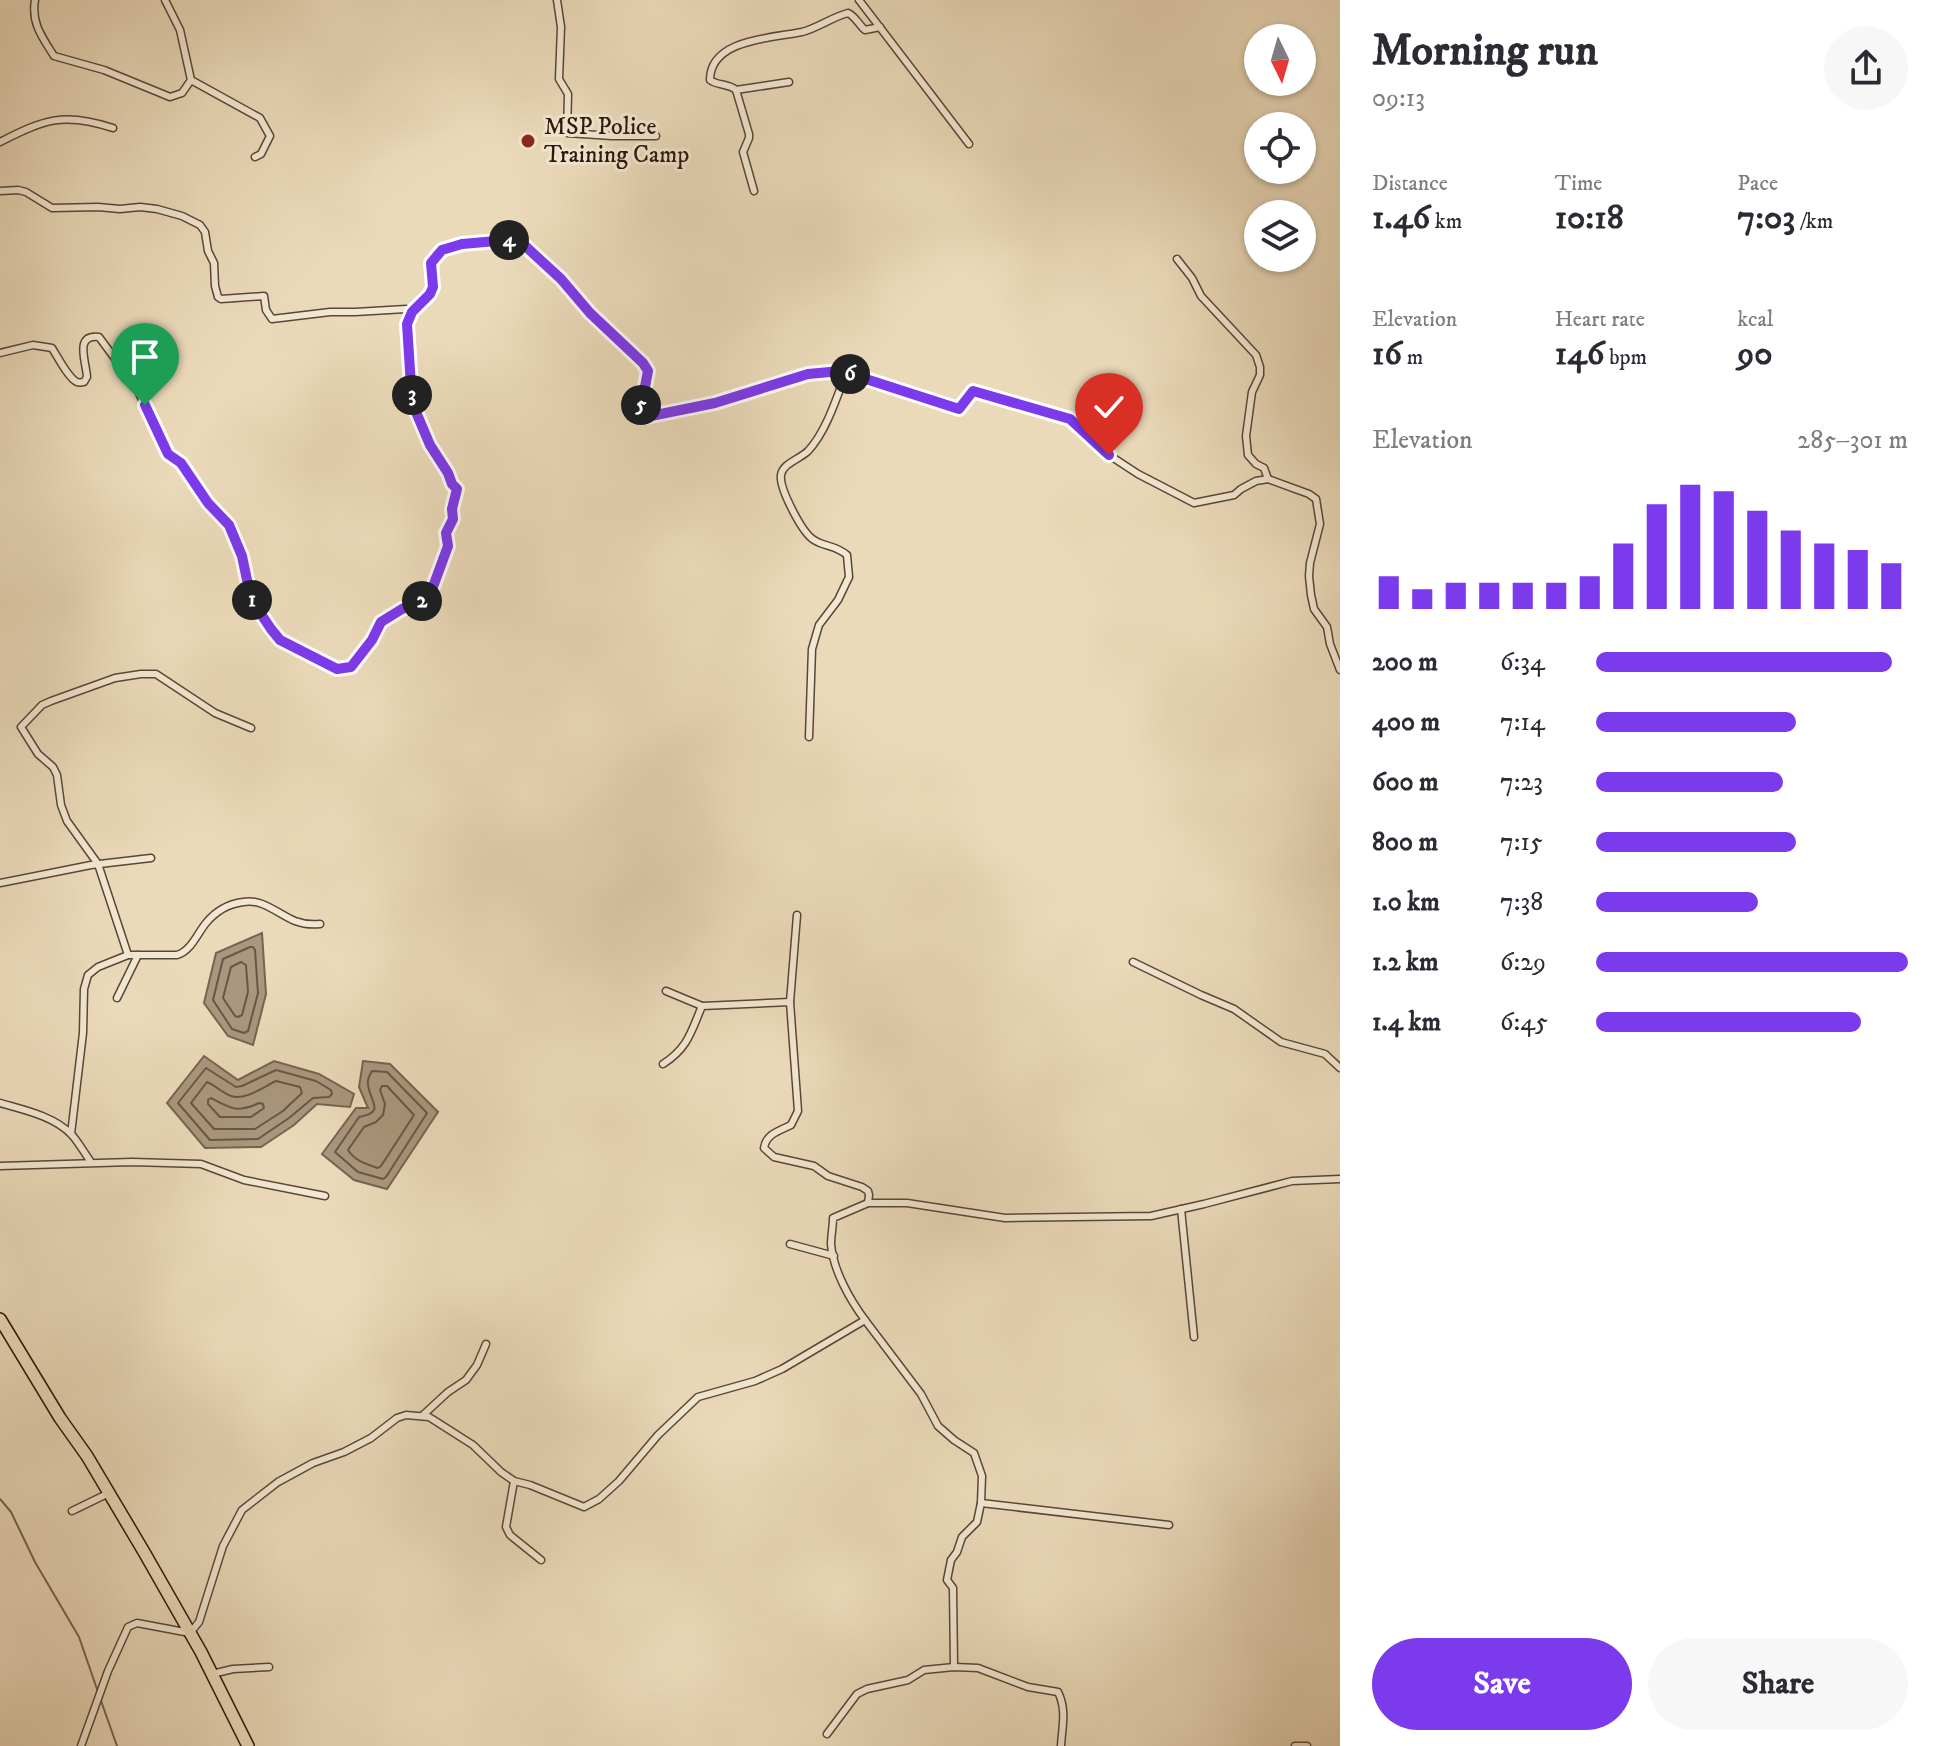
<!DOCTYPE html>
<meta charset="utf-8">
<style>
:root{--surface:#fff;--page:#f7f7f7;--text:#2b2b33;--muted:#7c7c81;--accent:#7c3aed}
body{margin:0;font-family:"IM FELL DW Pica",serif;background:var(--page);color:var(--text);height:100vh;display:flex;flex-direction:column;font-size:30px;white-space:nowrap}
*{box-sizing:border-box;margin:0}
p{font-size:26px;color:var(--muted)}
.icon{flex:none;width:44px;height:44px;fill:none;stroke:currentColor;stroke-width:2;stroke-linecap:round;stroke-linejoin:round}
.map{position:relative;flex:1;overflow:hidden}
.drawer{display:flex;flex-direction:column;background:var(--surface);width:600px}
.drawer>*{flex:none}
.needle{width:52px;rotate:175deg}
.buttons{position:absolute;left:1244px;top:24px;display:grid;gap:16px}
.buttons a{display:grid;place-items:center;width:72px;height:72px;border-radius:50%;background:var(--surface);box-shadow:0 2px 6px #0004;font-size:40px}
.pin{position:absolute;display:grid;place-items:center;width:68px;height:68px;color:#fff;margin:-82px -34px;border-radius:50% 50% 50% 0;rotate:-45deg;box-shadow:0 0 8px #0007}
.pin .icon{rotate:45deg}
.km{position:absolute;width:40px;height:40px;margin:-20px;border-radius:50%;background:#222;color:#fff;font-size:22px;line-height:40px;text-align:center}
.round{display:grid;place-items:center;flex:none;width:84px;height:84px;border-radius:42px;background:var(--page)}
.headline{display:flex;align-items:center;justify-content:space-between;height:136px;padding:0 32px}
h1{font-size:44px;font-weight:800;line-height:60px}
.figures{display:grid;grid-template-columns:repeat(3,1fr);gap:12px;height:136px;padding:8px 32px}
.figures div{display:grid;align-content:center}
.figures b{font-size:34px;font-weight:800}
.figures small{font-size:22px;font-weight:400}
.figures p{font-size:22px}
.chart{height:224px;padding:16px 32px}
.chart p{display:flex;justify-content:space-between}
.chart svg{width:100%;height:144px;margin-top:8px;stroke:var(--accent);stroke-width:6}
.button{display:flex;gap:16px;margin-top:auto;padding:16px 32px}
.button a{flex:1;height:92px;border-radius:48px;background:var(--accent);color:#fff;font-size:32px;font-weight:800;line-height:92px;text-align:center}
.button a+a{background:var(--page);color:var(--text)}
ul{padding:0 32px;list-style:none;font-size:26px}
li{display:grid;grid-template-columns:128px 96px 1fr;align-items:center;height:60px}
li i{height:20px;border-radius:10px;background:var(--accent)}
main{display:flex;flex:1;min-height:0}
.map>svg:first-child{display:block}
.water{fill:#aa977e;stroke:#77634f;stroke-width:2}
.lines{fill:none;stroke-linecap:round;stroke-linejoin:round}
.shore{stroke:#6a5644;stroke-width:2}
.stream{stroke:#77634f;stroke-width:2}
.street-casing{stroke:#5b4635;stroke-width:9}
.highway-casing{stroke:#2b1509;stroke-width:14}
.street{stroke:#f2e7d2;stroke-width:6}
.highway{stroke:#ebdaba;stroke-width:11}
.route-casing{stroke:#fff;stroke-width:16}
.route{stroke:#7c3aed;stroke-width:10}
.poi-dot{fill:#8f2418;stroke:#f2e7d2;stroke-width:3}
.labels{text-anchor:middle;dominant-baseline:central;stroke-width:6;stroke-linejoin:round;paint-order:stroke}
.poi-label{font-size:24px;fill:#2b1509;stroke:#f2e7d2;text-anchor:start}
</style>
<main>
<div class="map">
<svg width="1340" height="1746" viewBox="0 0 1340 1746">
<rect width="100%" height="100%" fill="#ebdaba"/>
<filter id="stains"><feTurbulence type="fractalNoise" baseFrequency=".0025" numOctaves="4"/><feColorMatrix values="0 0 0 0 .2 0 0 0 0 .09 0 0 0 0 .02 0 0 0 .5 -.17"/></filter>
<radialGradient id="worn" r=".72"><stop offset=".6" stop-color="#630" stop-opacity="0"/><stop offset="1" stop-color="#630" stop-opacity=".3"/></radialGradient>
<!-- water -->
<g class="water">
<path d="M262,933L266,994L253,1045L228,1036L204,1003L216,953Z"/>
<path d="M204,1056L238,1080L274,1061L319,1074L354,1094L350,1107L317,1104L294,1125L261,1147L205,1148L167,1103Z"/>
<path d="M363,1061L390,1064L438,1112L387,1189L354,1180L322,1154L356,1108H368L359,1087Z"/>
</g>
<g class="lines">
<!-- shore -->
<g class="shore">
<path d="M250,947H253L255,950L258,993L248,1031L244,1033L232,1029L213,1000L223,959Z"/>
<path d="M241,962L246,965L248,992L242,1015L238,1017L235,1016L223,998L231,967Z"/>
<path d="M206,1068L236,1087L242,1086L276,1070L316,1081L331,1090L332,1094L329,1097L313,1098L289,1118L258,1139L210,1140L178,1103Z"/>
<path d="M372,1071L387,1072L427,1113L386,1177L383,1179L358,1172L335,1152L359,1117C387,1112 369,1101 368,1084C367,1078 370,1075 372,1071Z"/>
<path d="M276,1081L300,1087L302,1093L283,1111L255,1129H214L191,1103L207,1082C215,1085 222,1093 231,1096C245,1101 263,1087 276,1081Z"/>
<path d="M382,1086H387L414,1115L381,1166L378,1168C366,1164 355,1161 348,1150L364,1127L376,1122L383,1115L385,1104L380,1090Z"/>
<path d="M211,1098C231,1109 237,1113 259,1103L263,1104L264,1108L251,1117H220L208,1104V1100Z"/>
</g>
<!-- stream -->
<g class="stream">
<path d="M0,1499L11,1512L35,1562L79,1637L98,1692"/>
<path d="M100,1698L117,1746"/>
</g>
<defs>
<g id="street">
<path d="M35,0C31,23 42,37 54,56L104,70L170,97L182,93L191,80L260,118L270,136L261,154L255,157"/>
<path d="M165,0L180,30L191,80"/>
<path d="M557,0L561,27L559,79L568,94L567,133L612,136H656"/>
<path d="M859,0L969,144"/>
<path d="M736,90L789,82"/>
<path d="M0,142C45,119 64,112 113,128"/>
<path d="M0,191L18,190L26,192L52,208L98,207L120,209L140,207L157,209L182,216L200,225L205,232L208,251L214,263L215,286L218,297L221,299L264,296L266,310L272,319L330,312H355L406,309L412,312L407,324V337L413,401L430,445L448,473L452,484L457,489L452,509L453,519L446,533L448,546L430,595L418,603L402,609L381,622L372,640L351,667L337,669L280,640L271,629L251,599L242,556L229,525L208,503L181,463L168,454L136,387L99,337C74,334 86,361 87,377L84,382C82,382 79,383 77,382C69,379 57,356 52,348L33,345L0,353"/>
<path d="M754,191L743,152L749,138V134L736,90C728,83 718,86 710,80C710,39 772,38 802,32C818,28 832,17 848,13C855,16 859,25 865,30L880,27"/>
<path d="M1177,259L1192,278L1201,296L1256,355L1260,367V375L1252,392L1246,436L1248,455L1256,464L1264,468L1268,479"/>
<path d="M412,312C432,290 433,294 431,263L442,250L462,244L508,240L523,244L561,279L590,313L643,363L648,371L640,413L641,416L646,417L707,405L808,374L841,371L959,409L973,391L1070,419L1109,455L1138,474L1194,503L1234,495L1241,489L1256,481L1268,479L1309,494L1316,499L1320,524L1310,563L1309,576L1311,595L1314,609L1327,627L1330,644L1340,670"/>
<path d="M809,737L812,649L819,625L838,600L849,577L847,555C835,545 825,547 814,540C802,533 779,488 781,475C783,463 800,459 808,451C826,432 837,397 846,373"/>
<path d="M0,883L91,865L151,858"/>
<path d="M128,955L98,864L67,821L61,805L57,775L53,767L38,754L21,727L42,705L51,701L115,678L141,674H156L215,713L251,728"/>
<path d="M1133,962L1201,995L1234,1009L1281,1042L1325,1054L1340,1068"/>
<path d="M666,991L702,1006L790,1002L798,1111L791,1125C779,1131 766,1134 764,1148L774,1157L814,1166L828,1176L862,1187L868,1191L869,1195L868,1203"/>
<path d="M117,998L138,955"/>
<path d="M790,1002L797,915"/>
<path d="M663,1064C688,1048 691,1032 702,1006"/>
<path d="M0,1103C24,1110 54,1116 72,1135C79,1143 85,1154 91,1162"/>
<path d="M71,1134L83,1033L84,989L88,975L98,967L128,955H177C191,951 197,934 206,923C215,912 228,904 243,902C262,898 278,914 295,921C303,924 311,925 320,924"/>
<path d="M0,1166L132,1162L201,1164L244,1180L325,1196"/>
<path d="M1181,1209L1194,1337"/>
<path d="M790,1244L834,1256"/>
<path d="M865,1320L921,1394L938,1426L954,1440L974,1453L982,1476L981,1503L977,1522L962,1537L957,1552L951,1560L947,1580L953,1588L954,1667"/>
<path d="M422,1416L448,1392L466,1380L477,1365L486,1344"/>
<path d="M514,1481L506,1527L510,1535L541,1560"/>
<path d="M981,1503L1169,1525"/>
<path d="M72,1511L109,1493"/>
<path d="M212,1674L233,1669L269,1667"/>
<path d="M827,1734L857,1694L867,1689L908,1680L924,1670L954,1667L978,1668L1028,1687L1058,1692C1067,1710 1062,1727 1061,1746"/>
<path d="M81,1746L108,1671L128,1627L137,1623L190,1633L199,1622L223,1546L242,1510L278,1482L313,1463L344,1452L371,1438L397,1418L406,1415L429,1417L473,1445L501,1472L514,1481L530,1485L584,1507L599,1499L619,1481L658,1435L698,1397L755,1381L782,1369L865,1320C850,1300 833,1270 831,1244C831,1236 833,1227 833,1218L868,1203H907L1005,1218L1151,1216L1204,1204L1292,1181L1340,1179"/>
<path d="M1295,1746H1307"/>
</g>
<path id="highway" d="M0,1319L60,1418L87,1456L144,1552L201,1652L248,1746"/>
</defs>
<!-- street casing -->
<use href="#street" class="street-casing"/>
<!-- highway casing -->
<use href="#highway" class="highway-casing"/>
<!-- street -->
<use href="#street" class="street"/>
<!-- highway -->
<use href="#highway" class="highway"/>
</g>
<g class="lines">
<defs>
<path id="route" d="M145,405L168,454L181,463L208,503L229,525L242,556L251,599L271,629L280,640L337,669L351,667L372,640L381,622L402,609L418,603L430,595L448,546L446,533L453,519L452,509L457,489L452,484L448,473L430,445L416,412L411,386L407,324L412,312L430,294L433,287L431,263L442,250L462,244L508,240L523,244L561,279L590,313L643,363L648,371L640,413L641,416L646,417L715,403L808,374L841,371L959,409L973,391L1070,419L1109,455"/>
</defs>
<!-- route casing -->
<use href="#route" class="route-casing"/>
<!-- route -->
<use href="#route" class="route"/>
</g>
<!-- markers -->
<circle class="poi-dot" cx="528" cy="141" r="8"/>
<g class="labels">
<!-- poi labels -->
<g class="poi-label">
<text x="544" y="127">MSP Police<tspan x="544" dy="28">Training Camp</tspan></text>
</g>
</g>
<rect width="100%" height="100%" filter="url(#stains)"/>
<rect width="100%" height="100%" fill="url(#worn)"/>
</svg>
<div class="buttons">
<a><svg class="needle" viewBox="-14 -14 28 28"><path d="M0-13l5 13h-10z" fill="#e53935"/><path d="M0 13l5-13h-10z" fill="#7c7c81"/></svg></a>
<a><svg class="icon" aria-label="locate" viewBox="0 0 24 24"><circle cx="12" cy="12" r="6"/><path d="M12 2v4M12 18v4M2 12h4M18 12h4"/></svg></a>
<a><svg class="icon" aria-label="layers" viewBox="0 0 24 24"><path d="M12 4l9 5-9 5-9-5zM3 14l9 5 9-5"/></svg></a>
</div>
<div class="pin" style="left:145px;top:405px;background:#1e9e55"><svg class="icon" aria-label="arrive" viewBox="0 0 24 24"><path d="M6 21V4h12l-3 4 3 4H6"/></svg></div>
<div class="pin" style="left:1109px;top:455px;background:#d93025"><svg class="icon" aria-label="check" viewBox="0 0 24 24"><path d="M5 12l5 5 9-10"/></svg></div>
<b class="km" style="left:252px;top:600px">1</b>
<b class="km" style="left:422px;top:601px">2</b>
<b class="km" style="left:412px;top:395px">3</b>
<b class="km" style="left:509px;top:240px">4</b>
<b class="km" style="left:641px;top:405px">5</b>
<b class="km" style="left:850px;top:374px">6</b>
</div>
<section class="drawer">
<div class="headline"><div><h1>Morning run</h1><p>09:13</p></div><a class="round"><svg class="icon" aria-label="share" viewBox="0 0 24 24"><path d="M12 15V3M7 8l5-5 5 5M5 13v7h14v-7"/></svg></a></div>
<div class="figures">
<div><p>Distance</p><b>1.46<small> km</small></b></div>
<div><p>Time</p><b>10:18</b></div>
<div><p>Pace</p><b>7:03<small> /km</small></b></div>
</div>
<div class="figures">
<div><p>Elevation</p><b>16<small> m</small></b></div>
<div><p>Heart rate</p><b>146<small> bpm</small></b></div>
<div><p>kcal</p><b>90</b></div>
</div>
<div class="chart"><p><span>Elevation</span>285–301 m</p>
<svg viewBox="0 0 160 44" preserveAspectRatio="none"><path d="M5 44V34M15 44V38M25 44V36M35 44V36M45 44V36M55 44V36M65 44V34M75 44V24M85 44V12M95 44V6M105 44V8M115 44V14M125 44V20M135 44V24M145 44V26M155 44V30"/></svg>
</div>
<ul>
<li><b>200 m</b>6:34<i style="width:95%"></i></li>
<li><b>400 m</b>7:14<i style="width:64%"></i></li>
<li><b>600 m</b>7:23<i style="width:60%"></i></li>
<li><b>800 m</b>7:15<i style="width:64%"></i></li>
<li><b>1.0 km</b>7:38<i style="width:52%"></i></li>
<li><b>1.2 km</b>6:29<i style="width:100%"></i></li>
<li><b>1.4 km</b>6:45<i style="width:85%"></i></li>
</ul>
<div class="button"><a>Save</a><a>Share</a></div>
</section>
</main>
